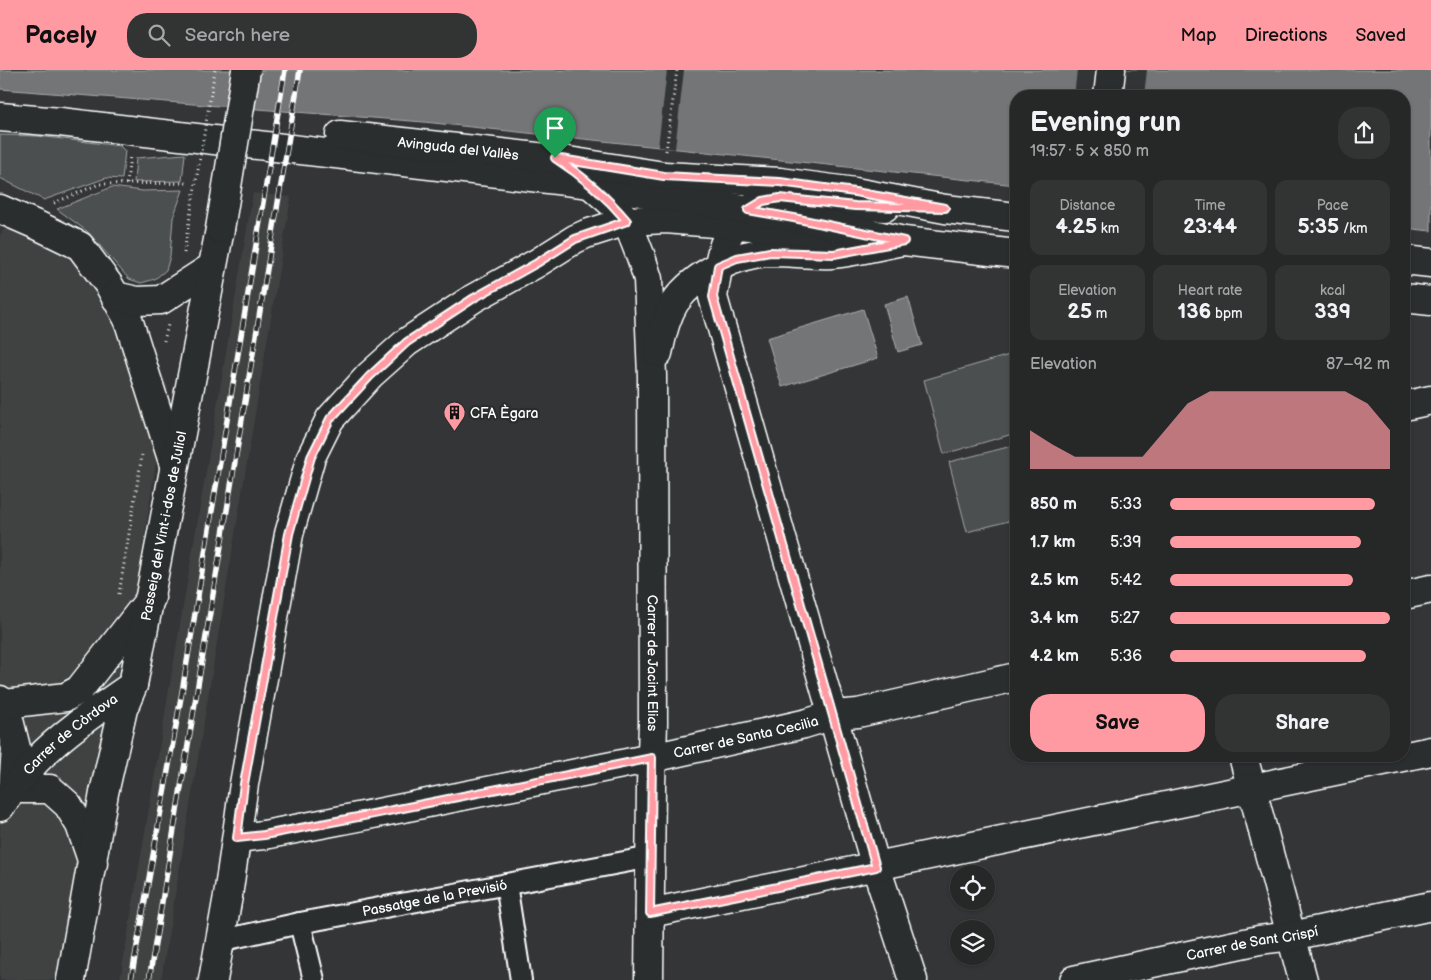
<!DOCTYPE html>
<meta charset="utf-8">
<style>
:root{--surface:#262828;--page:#323434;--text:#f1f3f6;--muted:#a4a6a8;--line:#424445;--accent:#ff9aa2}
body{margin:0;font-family:"Balsamiq Sans",sans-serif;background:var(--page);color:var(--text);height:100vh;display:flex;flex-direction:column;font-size:19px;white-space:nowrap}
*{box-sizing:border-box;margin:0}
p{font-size:16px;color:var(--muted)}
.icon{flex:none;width:28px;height:28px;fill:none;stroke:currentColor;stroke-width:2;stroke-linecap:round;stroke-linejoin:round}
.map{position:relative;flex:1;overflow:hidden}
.details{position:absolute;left:1010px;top:20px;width:400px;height:672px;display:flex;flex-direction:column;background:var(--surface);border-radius:20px;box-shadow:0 1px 4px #0004,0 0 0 1px var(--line)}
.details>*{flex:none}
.buttons{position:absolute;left:950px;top:795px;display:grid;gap:10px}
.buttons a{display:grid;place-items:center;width:45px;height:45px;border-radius:50%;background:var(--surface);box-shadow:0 1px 4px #0004,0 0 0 1px var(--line);font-size:25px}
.pin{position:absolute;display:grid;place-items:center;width:42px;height:42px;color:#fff;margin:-51px -21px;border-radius:50% 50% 50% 0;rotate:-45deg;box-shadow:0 0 5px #0007}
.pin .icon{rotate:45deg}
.round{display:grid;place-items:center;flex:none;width:52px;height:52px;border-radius:20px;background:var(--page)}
.headline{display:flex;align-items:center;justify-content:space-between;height:85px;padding:0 20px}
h1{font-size:28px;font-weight:700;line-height:38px}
.metrics{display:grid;grid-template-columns:repeat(3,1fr);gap:8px;height:85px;padding:5px 20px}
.metrics div{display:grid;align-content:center;border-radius:12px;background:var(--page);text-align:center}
.metrics b{font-size:21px;font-weight:700}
.metrics small{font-size:14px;font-weight:400}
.metrics p{font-size:14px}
.chart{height:140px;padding:10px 20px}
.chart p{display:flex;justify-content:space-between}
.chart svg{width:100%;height:90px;margin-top:5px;fill:var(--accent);opacity:.7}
.primary-button{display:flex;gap:10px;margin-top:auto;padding:10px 20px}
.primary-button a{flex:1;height:58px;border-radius:20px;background:var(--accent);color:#111;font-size:20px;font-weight:700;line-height:58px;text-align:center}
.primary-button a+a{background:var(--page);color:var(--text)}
ul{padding:0 20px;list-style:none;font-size:16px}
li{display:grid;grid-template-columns:80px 60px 1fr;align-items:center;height:38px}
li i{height:12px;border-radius:6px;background:var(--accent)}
header{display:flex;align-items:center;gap:30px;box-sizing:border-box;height:70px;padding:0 25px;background:var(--accent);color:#111}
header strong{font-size:24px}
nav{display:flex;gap:28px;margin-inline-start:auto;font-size:18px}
.search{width:350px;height:45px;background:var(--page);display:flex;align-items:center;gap:12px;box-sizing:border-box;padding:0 18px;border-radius:20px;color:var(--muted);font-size:19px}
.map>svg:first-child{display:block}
.built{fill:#404243}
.green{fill:#4c4f50;stroke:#a6a7a8}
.water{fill:#737576;stroke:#abacad}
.pier{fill:#333536}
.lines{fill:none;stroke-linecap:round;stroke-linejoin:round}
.pedestrian-casing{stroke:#fff;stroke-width:24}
.minor-casing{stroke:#fff;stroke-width:31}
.tertiary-casing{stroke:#fff;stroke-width:31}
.secondary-casing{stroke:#fff;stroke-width:31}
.path{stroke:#fff;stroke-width:3;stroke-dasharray:1 4;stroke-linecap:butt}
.pedestrian{stroke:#2a2d2e;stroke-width:20}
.minor{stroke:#2a2d2e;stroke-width:28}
.tertiary{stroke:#2a2d2e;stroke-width:28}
.secondary{stroke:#2a2d2e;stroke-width:28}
.rail-casing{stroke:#fff;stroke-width:5.5}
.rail{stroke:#2a2d2e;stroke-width:4;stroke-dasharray:11;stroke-linecap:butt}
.tertiary-bridge-casing{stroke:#fff;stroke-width:31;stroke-linecap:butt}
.path-bridge{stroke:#fff;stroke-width:3;stroke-dasharray:1 4;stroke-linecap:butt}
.tertiary-bridge{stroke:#2a2d2e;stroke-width:28}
.route-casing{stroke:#fff;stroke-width:10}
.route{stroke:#ff9aa2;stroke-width:6}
.labels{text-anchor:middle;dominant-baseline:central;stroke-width:4.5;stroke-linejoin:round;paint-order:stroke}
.street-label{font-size:14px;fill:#fff;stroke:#2a2d2e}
.poi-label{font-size:14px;fill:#fff;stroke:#2a2d2e;text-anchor:start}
</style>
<header>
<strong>Pacely</strong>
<div class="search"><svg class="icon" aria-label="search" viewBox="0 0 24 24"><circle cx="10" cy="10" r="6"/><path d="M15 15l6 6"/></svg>Search here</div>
<nav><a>Map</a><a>Directions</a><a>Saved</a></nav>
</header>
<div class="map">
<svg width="1431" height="910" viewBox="0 0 1431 910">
<rect width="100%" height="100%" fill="#333536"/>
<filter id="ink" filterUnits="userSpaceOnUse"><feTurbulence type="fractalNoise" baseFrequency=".02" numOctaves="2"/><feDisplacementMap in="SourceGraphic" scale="10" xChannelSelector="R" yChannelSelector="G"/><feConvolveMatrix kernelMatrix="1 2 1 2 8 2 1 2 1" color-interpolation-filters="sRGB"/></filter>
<g filter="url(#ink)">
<!-- built -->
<g class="built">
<path d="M253,123L291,127L161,910H120Z"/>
<path d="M57,153L122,212L168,317L74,910H0V165L5,158Z"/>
</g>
<!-- green -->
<g class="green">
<path d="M0,65L38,66L120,76L125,81L122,109L106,108L44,130L0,108Z"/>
<path d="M185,84L182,111L134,112L136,88Z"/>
<path d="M112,117L143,121L183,120L173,148L170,186L166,200L155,209L141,213L129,209L88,162L57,139Z"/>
<path d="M1016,283V363L944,384L924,310Z"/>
<path d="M1016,375V449L967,462L949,392Z"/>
</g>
<!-- water -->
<g class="water">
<path d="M0,0H1431V161L1404,158V26H1016V115L424,52L0,19Z"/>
<path d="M908,227L922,275L898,282L884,234Z"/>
<path d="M863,239L878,288L782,317L767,268Z"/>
</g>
<!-- pier -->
<g class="pier">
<path d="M667,0H684L675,79L658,77Z"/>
<path d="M1077,0H1147L1144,26H1074Z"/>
</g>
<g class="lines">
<defs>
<g id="pedestrian">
<path d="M506,814L521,910"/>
<path d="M300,853L314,910"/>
<path id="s1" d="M219,871L300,853L651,787"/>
</g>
<g id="minor">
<path d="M1108,26L1111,0"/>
<path id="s2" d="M582,107L613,134L627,151L641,187L648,209L652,306L653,653L651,715L649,910"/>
<path d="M885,137C867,136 849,135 832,133C810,131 784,124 763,131C745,137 730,158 724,175C718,192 716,210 713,227L876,797L913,910"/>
<path d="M0,139L39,156L80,176L109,215L128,249L174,395"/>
<path d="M115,226L137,231L161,230L212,197"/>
<path d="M658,283C662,266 665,248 675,232C695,204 737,183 771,182C791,182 812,185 832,184C856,182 880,175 904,171"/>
<path d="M1404,336L1431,330"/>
<path d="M1404,525L1431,519"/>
<path d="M0,630L5,634L16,678L13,719"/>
<path d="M5,634L66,627L79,620L151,528"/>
<path d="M1243,686L1303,910"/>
<path d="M13,719H50L68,735L80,755L93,793"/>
<path id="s3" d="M0,737C11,721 23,705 36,691C64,662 100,638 133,615"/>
<path id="s4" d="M237,768L264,765L368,745L652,688L804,654L834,645L858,643L1016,607"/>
<path d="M650,843L1431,681"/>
<path id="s5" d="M1074,910L1259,870L1292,866L1431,836"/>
</g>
<g id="tertiary">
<path id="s6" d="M71,910L104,723L123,639L133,615L220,159"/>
<path d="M213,910L228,826L244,714L289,464L311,387L330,349L370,305L407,272L474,228L537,193L575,169L586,164L627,151L666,149L821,162"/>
</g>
<g id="secondary">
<path d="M0,47L60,52L591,114L794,147L904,171L1016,184"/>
<path id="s7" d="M340,65L555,89L664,106L780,112L855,122L945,139L1016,147"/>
<path d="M1404,190L1431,193"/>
<path d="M1404,228L1431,231"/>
</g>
</defs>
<!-- pedestrian casing -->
<use href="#pedestrian" class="pedestrian-casing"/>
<!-- minor casing -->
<use href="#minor" class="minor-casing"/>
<!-- tertiary casing -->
<use href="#tertiary" class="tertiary-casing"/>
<!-- secondary casing -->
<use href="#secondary" class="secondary-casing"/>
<!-- path -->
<g class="path">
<path d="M666,81L677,0"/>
<path d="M127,114L130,85"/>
<path d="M54,133L99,114L189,113"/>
<path d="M184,183L187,164"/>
<path d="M164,271L168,255"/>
<path d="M119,524L142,385"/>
</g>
<!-- pedestrian -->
<use href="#pedestrian" class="pedestrian"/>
<!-- minor -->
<use href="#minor" class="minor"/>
<!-- tertiary -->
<use href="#tertiary" class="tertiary"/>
<!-- secondary -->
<use href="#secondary" class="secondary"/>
<defs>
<g id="rail">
<path d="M131,910L183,616L285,0"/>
<path d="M149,910L300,0"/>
</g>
</defs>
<!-- rail casing -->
<use href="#rail" class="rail-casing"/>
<!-- rail -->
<use href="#rail" class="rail"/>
<defs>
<path id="tertiary-bridge" d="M220,159L246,0"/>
</defs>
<!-- tertiary-bridge casing -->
<use href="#tertiary-bridge" class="tertiary-bridge-casing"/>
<!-- path-bridge -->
<path class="path-bridge" d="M187,164L215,0"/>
<!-- tertiary-bridge -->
<use href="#tertiary-bridge" class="tertiary-bridge"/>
</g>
</g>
<g class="lines" filter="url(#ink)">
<defs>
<path id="route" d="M555,88L664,106L780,112L855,122L945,138L855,136L780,128L763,131L748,140L794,148L904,171L834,184L770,182L737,188L718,196L713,227L876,797L650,843L652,688L368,745L264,765L237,768L244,714L289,464L311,387L330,349L370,306L407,272L474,228L537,193L575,169L627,151C606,126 583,106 555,88Z"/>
</defs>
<!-- route casing -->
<use href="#route" class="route-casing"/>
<!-- route -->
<use href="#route" class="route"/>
</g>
<!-- icons -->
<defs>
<symbol id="building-pin" viewBox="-11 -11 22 30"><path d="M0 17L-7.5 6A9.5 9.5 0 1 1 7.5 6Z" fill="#ff9aa2" stroke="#2a2d2e"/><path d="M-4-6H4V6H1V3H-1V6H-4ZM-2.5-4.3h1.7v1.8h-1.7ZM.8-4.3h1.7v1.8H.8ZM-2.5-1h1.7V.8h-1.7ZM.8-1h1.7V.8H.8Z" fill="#111"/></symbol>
</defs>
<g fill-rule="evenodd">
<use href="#building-pin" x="442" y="330" width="25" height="34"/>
</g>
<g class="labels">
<!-- street labels -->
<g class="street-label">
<text stroke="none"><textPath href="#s7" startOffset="119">Avinguda del Vallès</textPath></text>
<text stroke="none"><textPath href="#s6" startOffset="464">Passeig del Vint-i-dos de Juliol</textPath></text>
<text stroke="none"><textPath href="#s2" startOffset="509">Carrer de Jacint Elias</textPath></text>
<text stroke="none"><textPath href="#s3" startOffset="102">Carrer de Còrdova</textPath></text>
<text stroke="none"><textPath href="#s4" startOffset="519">Carrer de Santa Cecilia</textPath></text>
<text stroke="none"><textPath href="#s1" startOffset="220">Passatge de la Previsió</textPath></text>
<text stroke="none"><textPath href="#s5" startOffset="182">Carrer de Sant Crispí</textPath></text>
</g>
<!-- poi labels -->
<g class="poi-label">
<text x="470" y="343">CFA Ègara</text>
</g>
</g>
</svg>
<div class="buttons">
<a><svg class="icon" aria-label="locate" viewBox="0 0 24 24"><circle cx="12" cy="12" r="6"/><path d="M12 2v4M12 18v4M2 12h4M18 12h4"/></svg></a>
<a><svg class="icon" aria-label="layers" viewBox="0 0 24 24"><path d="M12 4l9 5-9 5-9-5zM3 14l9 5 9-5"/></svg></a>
</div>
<div class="pin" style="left:555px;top:88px;background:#1e9e55"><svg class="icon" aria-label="arrive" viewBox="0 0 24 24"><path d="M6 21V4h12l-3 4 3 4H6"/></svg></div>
<section class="details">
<div class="headline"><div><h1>Evening run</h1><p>19:57 · 5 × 850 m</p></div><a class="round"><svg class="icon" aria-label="share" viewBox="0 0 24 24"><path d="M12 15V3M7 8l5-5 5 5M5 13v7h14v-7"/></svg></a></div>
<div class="metrics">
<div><p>Distance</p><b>4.25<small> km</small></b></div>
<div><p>Time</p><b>23:44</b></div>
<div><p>Pace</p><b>5:35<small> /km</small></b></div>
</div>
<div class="metrics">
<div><p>Elevation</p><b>25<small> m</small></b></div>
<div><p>Heart rate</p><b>136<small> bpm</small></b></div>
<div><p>kcal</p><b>339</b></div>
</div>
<div class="chart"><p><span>Elevation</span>87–92 m</p>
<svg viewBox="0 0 160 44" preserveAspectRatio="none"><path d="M0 44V25L10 32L20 38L30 38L40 38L50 38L60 25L70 12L80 6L90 6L100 6L110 6L120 6L130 6L140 6L150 12L160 25V44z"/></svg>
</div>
<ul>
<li><b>850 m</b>5:33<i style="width:93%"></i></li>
<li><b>1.7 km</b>5:39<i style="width:87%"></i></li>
<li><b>2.5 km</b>5:42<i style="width:83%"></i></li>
<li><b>3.4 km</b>5:27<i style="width:100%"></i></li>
<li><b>4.2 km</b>5:36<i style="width:89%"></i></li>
</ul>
<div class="primary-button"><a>Save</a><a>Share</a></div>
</section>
</div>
